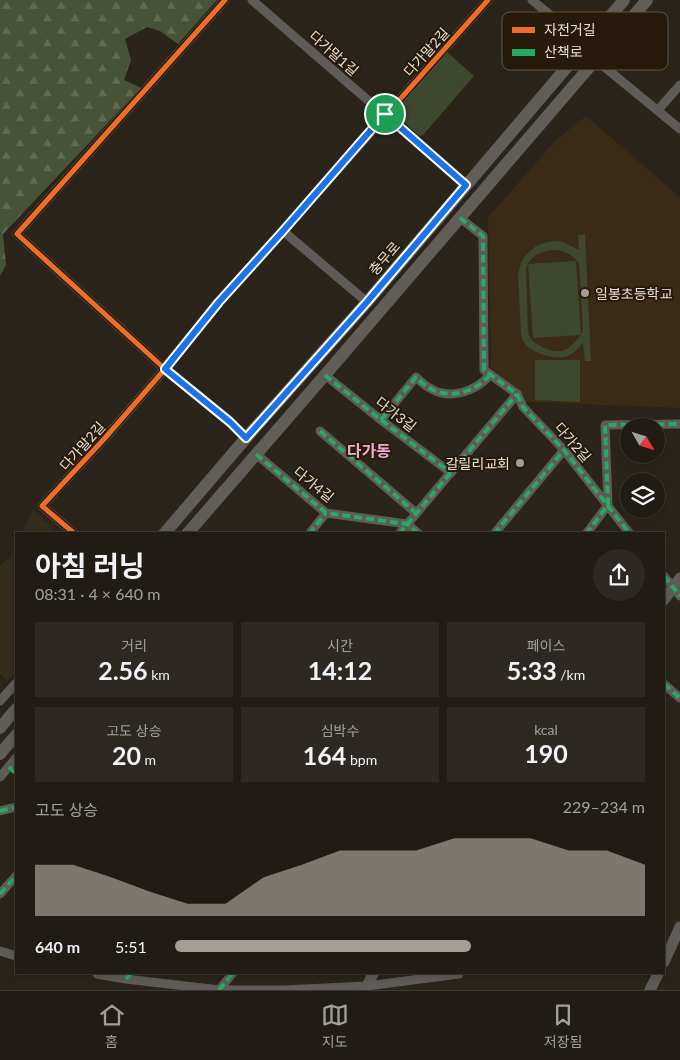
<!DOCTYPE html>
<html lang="ko">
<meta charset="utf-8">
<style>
:root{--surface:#201b14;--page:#2d2822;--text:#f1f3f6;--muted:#a2a1a0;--line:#3d3934;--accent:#a59e94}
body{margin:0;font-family:Lato,"Noto Sans KR",sans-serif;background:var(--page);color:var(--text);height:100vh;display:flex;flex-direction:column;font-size:19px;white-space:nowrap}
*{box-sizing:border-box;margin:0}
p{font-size:16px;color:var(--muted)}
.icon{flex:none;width:28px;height:28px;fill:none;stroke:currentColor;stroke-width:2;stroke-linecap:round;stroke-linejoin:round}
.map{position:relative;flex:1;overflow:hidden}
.sheet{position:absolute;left:15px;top:532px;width:650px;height:442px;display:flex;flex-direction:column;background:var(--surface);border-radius:0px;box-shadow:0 2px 8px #0003,0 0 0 1px var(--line)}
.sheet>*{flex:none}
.needle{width:32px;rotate:129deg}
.fabs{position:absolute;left:620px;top:418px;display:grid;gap:10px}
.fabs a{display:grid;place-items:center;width:45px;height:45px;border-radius:50%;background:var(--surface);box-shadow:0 2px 8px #0003,0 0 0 1px var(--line);font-size:25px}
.pin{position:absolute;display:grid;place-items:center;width:42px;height:42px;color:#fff;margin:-21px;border:2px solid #fff;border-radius:50%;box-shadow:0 1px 5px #0007}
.round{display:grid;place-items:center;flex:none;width:52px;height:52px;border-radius:26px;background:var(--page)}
.overview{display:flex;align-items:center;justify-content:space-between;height:85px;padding:0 20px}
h1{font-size:28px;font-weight:700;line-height:38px}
.stats{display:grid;grid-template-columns:repeat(3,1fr);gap:8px;height:85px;padding:5px 20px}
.stats div{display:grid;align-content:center;border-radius:0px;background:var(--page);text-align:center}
.stats b{font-size:25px;font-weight:700}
.stats small{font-size:14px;font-weight:400}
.stats p{font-size:14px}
.chart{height:140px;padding:10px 20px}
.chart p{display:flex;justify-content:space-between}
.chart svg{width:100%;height:90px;margin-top:5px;fill:var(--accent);opacity:.7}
ul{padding:0 20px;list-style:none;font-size:16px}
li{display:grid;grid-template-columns:80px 60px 1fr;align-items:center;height:38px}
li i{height:12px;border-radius:6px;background:var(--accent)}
.dock{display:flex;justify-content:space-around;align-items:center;height:70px;border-top:1px solid var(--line);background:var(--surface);font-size:14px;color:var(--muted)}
.dock a{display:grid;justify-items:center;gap:2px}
.dock .on{color:var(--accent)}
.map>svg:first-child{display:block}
.commercial{fill:#342c1d}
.built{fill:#3a2b16}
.forest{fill:url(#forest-firs)}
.green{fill:#3e482e;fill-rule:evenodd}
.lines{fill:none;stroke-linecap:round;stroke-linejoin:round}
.minor{stroke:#5f5b58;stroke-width:9}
.tertiary{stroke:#5f5b58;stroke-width:11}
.secondary{stroke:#615d58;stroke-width:12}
.quiet{stroke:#26ab63;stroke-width:4;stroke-dasharray:8 4;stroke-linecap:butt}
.cycleway-casing{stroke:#261b0a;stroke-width:8}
.cycleway{stroke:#ee6e29;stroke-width:5}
.route-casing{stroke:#fff;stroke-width:10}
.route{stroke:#1a73e8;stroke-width:6}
.poi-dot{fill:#a59e94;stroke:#261b0a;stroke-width:2}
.labels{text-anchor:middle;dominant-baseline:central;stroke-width:4;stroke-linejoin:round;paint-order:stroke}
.street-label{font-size:14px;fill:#e7e0d5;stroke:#261b0a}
.poi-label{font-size:14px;fill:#e7e0d5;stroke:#261b0a;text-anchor:start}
.quarter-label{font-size:16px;font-weight:bold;fill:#f2a9d3;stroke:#261b0a}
.key{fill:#261b0a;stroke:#605647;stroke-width:1}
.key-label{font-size:14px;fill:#e7e0d5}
</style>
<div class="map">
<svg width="680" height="990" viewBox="0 0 680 990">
<defs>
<pattern id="forest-firs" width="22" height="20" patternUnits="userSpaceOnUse" patternTransform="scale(1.25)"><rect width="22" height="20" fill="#475336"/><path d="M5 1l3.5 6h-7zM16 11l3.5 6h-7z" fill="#626b52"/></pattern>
</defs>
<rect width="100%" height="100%" fill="#2a241a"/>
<!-- commercial -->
<g class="commercial">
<path d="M33,510L60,534H21Z"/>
<path d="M16,544V672L8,681L0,674V566L11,556Z"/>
</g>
<!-- built -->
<path class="built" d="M586,116L680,197V408L527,402L491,368L488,217L557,139Z"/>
<!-- forest -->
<path class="forest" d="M0,0H217L178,44L160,31L147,27L125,39L131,60L124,80L141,88L3,234L6,265L0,276Z"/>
<!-- green -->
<g class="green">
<path d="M447,52L474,76L423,135L419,136L396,115L395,111Z"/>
<path d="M585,234L591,361H585L583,343C579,348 573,354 568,356C557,361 533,353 526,345C523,341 522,338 521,333L518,275L521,263L525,256L535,247L543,243L548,242L558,241L563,242L579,250L578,235ZM552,250C563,250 573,254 579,264L583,329L581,335L576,261L528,264L533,338L581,335C576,341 570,349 562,351C551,353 531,344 528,333L526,268C530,257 540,251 552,250Z"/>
<path d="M535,360H580V402L535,400Z"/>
</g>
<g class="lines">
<!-- minor -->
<g class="minor">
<path d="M225,0L17,234L165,369L230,422L246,438"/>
<path d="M252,0L466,185"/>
<path d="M532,0L566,28L585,47"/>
<path d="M596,60L680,129"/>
<path d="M658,110L680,85"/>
<path d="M460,218L483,236L484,370L517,394L523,407L564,450L630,534"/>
<path d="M283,231L367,302"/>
<path d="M325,375L381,420L451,473"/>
<path d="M381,420L416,377C420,381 424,385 428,387C449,401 475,392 490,375"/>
<path d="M320,431L416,513"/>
<path d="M256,454L326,513L407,524L419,534"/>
<path d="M75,534L42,506L105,438L165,369L219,301L283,231L488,0"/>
<path d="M309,534L326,513"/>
<path d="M399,534L517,394"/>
<path d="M494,534L564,450"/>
<path d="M586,534L608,505L605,425L680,424"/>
<path d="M664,576L680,596"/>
<path d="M664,684L680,698"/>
<path d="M0,701L16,683"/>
<path d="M0,777L16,758"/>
<path d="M0,811L16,807"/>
<path d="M0,894L16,876"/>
<path d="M0,951L16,956"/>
<path d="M97,974L126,979L219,990H284L367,986L459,974"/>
<path d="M219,990L232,974"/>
</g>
<!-- tertiary -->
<g class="tertiary">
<path d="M664,600L680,578"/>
<path d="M664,962L680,927"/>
<path d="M365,990L373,974"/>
<path d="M650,990L658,974"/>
</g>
<!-- secondary -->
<g class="secondary">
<path d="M164,534L246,438L367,302L624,0"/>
<path d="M187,534L325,375L647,0"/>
<path d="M0,728L16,709"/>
<path d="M0,754L16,735"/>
</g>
<!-- quiet -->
<g class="quiet">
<path d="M460,218L483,236L484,370L517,394L523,407L564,450L630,534"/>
<path d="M325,375L381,420L451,473"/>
<path d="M381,420L416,377C420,381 424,385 428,387C449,401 475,392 490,375"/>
<path d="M320,431L416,513"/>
<path d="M256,454L326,513L407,524L419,534"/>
<path d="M309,534L326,513"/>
<path d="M399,534L517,394"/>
<path d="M494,534L564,450"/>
<path d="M586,534L608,505L605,425L680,424"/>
<path d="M664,576L680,596"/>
<path d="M664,684L680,698"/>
<path d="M9,767L16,774"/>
<path d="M0,811L16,807"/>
<path d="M0,894L16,876"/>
<path d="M126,979L131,974"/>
<path d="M219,990L232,974"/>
</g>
<defs>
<g id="cycleway">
<path d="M225,0L17,234L165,369L230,422L246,438"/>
<path d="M75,534L42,506L105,438L165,369L219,301L283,231L488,0"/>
</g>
</defs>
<!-- cycleway casing -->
<use href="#cycleway" class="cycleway-casing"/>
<!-- cycleway -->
<use href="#cycleway" class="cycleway"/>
</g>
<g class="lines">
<defs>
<path id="route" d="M385,114L466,185L367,302L246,438L230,422L165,369L219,302L283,231Z"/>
</defs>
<!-- route casing -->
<use href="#route" class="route-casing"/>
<!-- route -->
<use href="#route" class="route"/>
</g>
<!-- markers -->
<g class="poi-dot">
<circle cx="585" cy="293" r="5"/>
<circle cx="520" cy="463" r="5"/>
</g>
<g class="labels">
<!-- street labels -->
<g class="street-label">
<text transform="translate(426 52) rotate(-48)">다가말2길</text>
<text transform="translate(334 53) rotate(41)">다가말1길</text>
<text transform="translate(384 258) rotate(-49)">충무로</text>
<text transform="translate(396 414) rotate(38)">다가3길</text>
<text transform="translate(573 442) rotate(49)">다가2길</text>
<text transform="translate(82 446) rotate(-48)">다가말2길</text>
<text transform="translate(314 484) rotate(39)">다가4길</text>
</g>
<!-- poi labels -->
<g class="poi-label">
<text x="595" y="293">일봉초등학교</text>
<text x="510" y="463" text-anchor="end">갈릴리교회</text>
</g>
<!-- quarter labels -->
<g class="quarter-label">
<text x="369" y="450">다가동</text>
</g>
</g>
<!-- legend -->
<rect x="502" y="12" width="166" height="58" rx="8" class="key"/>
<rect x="512" y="27" width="23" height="6" fill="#ee6e29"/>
<rect x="512" y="49" width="23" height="7" fill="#26ab63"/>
<g class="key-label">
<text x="544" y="35">자전거길</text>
<text x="544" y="57">산책로</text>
</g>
</svg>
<div class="fabs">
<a><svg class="needle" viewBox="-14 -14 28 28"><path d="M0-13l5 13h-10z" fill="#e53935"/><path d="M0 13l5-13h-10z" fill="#a2a1a0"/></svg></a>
<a><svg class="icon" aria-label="layers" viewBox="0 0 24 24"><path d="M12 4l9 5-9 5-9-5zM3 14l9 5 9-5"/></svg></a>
</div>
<div class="pin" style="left:385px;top:114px;background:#1e9e55"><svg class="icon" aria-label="arrive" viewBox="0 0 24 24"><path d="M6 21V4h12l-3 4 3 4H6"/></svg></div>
<section class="sheet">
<div class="overview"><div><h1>아침 러닝</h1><p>08:31 · 4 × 640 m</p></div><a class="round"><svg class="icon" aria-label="share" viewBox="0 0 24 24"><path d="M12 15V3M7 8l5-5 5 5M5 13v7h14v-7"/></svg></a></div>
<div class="stats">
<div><p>거리</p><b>2.56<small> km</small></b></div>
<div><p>시간</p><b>14:12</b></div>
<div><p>페이스</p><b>5:33<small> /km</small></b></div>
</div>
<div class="stats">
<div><p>고도 상승</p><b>20<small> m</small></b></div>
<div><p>심박수</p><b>164<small> bpm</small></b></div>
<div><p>kcal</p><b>190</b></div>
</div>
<div class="chart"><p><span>고도 상승</span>229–234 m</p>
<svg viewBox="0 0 160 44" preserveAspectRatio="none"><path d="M0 44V19L10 19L20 25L30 32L40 38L50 38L60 25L70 19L80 12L90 12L100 12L110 6L120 6L130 6L140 12L150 12L160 19V44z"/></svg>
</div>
<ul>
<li><b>640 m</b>5:51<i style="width:63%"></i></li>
</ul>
</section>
</div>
<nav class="dock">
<a class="on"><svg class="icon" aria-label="home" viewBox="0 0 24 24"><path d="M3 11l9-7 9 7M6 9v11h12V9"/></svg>홈</a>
<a><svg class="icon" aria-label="map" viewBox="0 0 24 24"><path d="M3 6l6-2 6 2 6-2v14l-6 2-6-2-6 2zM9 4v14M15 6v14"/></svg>지도</a>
<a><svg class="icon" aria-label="saved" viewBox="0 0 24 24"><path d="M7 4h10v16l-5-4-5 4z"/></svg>저장됨</a>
</nav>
